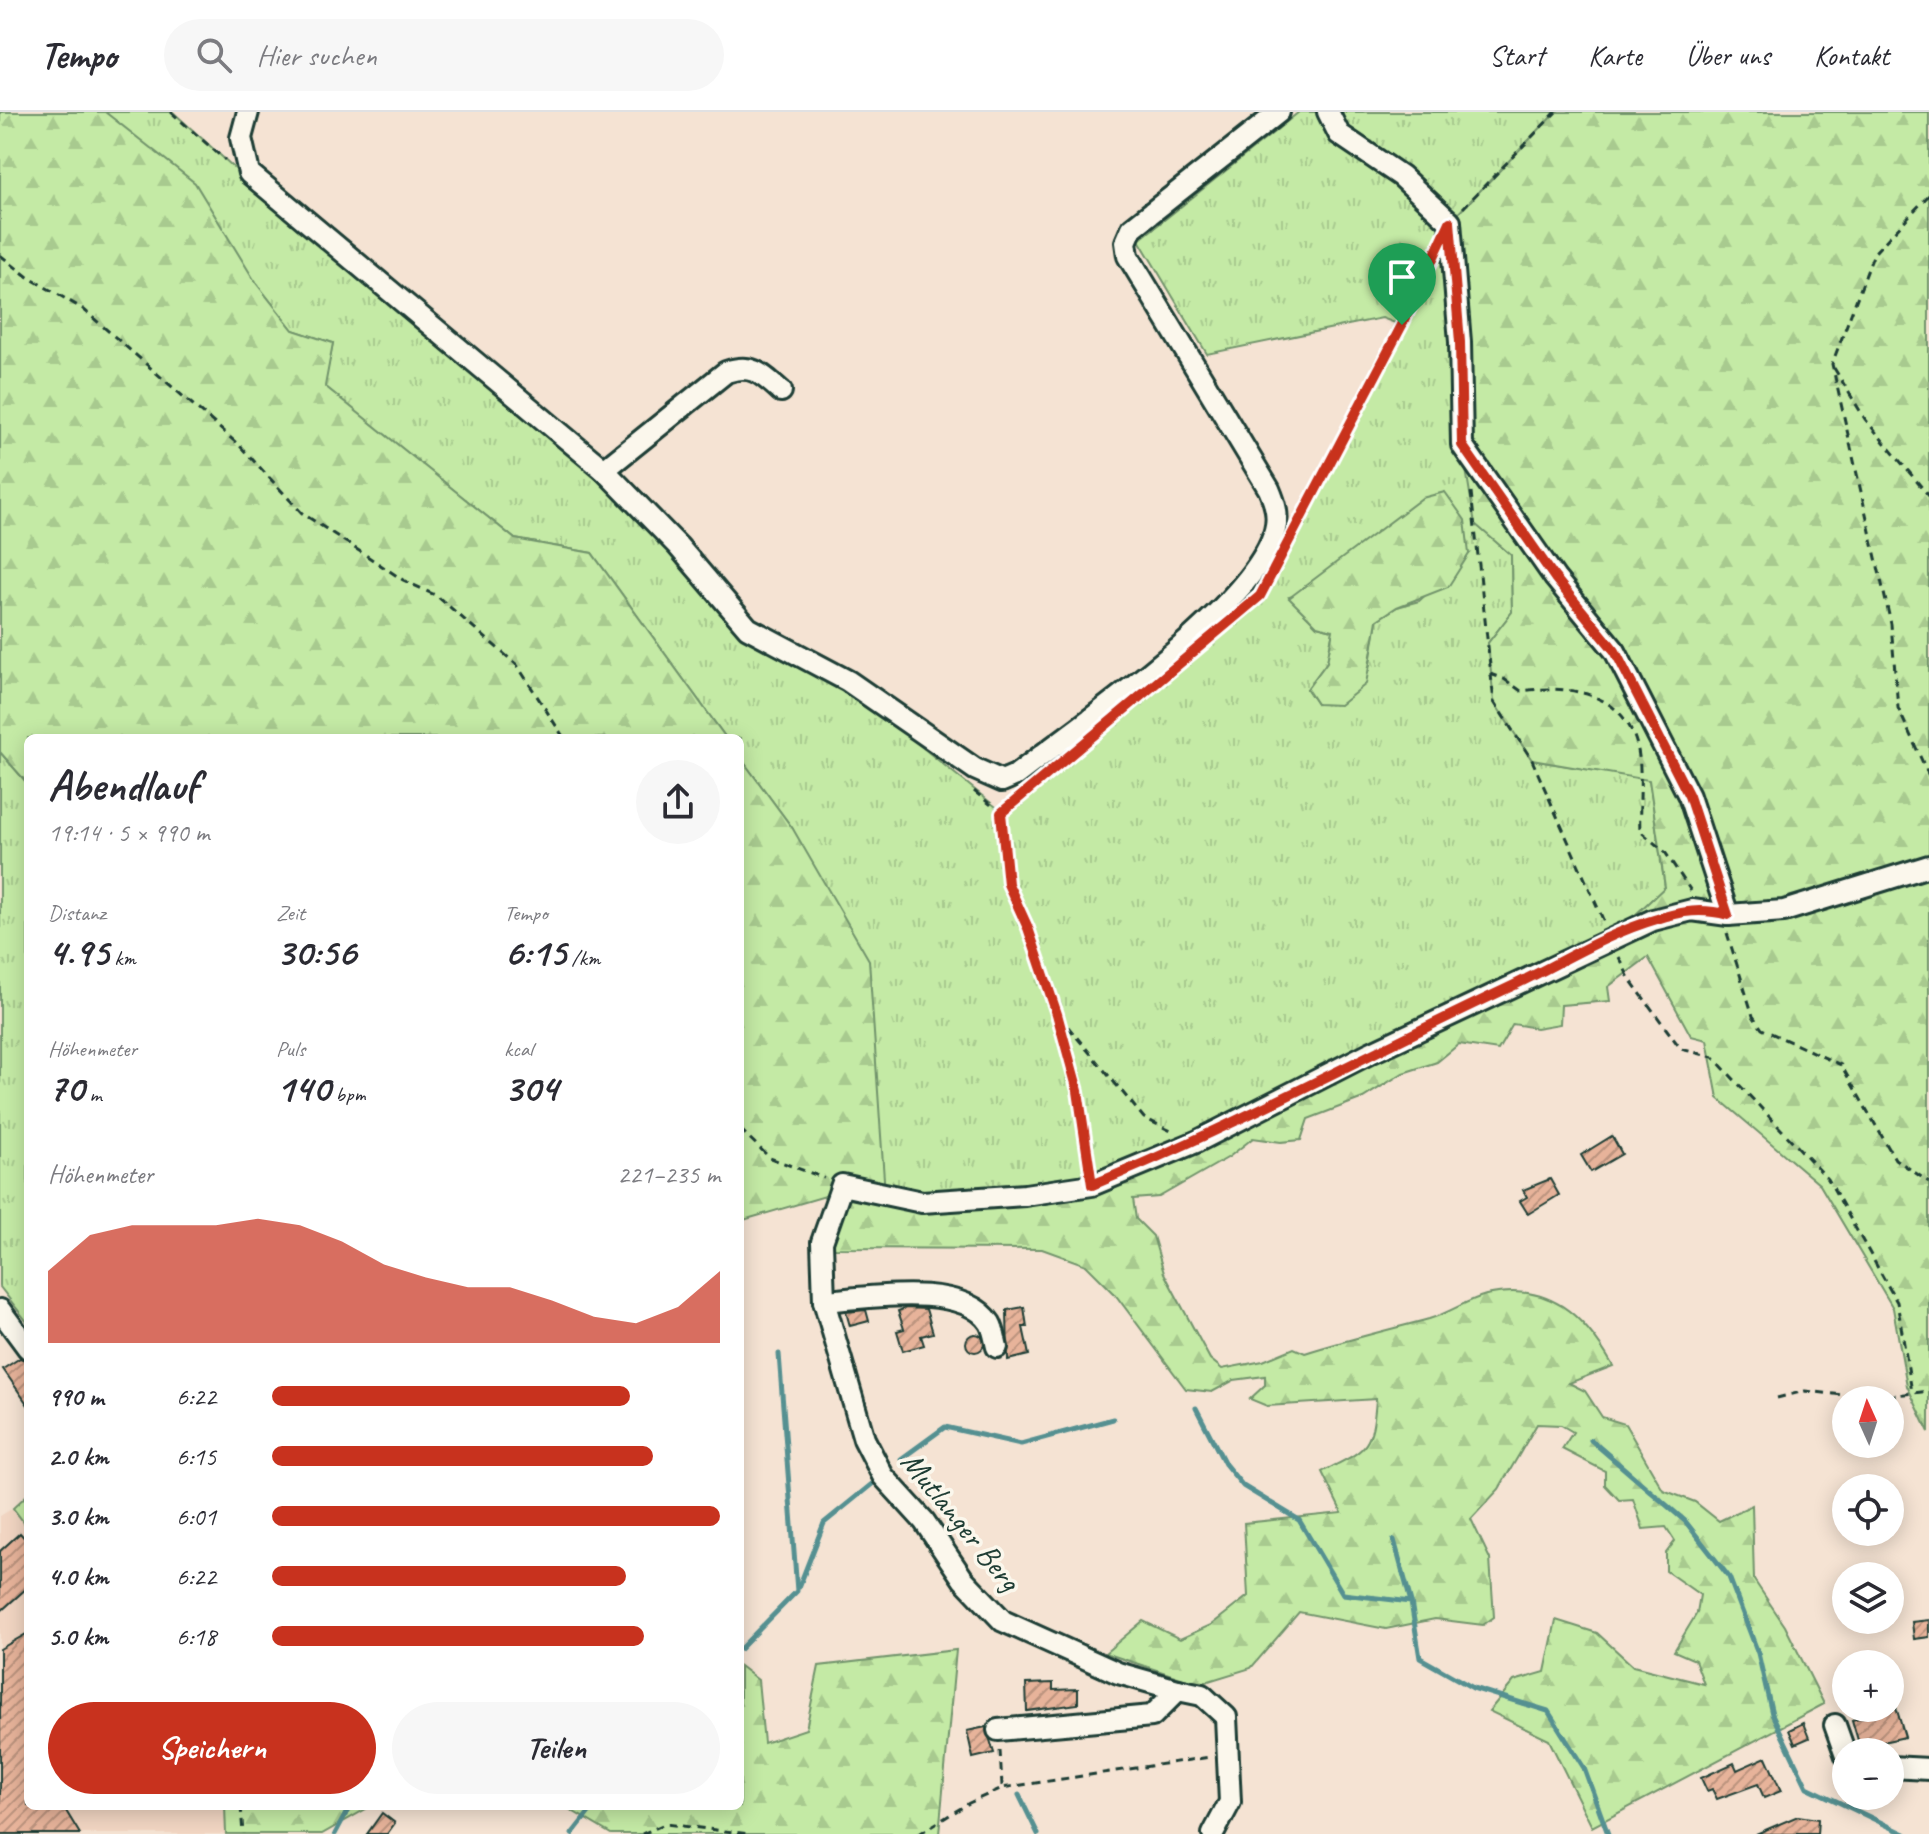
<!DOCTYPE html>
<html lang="de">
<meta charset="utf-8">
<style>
:root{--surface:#fff;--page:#f7f7f7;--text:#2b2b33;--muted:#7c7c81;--line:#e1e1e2;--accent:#c8321e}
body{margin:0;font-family:Caveat,sans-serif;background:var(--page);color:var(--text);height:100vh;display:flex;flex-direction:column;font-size:30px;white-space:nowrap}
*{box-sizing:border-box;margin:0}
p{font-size:26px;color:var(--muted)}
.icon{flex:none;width:44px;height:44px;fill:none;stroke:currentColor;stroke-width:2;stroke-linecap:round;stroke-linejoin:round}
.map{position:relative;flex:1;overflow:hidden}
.panel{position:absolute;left:24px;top:622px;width:720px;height:1076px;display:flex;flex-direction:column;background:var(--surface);border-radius:12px;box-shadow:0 4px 20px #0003}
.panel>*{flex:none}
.needle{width:52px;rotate:357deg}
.buttons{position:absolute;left:1832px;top:1274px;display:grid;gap:16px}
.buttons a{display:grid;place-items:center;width:72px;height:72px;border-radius:50%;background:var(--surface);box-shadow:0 4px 20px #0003;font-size:40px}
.pin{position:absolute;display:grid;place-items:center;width:68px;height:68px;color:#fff;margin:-82px -34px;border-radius:50% 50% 50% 0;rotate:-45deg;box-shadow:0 0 8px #0007}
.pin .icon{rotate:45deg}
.round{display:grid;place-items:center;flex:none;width:84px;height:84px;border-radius:42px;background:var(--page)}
.overview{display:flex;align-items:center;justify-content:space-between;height:136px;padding:0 24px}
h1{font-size:44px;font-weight:700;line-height:60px}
.stats{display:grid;grid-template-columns:repeat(3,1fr);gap:12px;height:136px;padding:8px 24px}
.stats div{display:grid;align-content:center}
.stats b{font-size:40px;font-weight:700}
.stats small{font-size:22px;font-weight:400}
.stats p{font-size:22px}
.chart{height:224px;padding:16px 24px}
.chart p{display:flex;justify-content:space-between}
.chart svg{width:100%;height:144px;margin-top:8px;fill:var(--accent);opacity:.7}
.action{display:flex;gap:16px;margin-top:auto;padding:16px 24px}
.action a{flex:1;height:92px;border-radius:48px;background:var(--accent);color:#fff;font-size:32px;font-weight:700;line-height:92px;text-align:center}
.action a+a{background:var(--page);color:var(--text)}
ul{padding:0 24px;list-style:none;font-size:26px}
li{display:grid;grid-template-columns:128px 96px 1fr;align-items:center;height:60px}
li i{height:20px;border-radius:10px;background:var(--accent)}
header{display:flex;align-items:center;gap:48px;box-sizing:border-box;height:112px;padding:0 40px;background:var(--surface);border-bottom:2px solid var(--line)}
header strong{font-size:38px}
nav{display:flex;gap:44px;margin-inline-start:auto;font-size:28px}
.search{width:560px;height:72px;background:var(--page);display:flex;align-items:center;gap:20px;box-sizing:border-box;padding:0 28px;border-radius:44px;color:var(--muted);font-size:30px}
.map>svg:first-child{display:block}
.built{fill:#f1d5c2}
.grass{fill:url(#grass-tufts);stroke:#72946c;stroke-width:2;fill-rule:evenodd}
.forest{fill:url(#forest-firs);stroke:#72946c;stroke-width:2}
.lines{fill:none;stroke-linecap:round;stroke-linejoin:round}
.stream{stroke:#549091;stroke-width:5}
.building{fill:url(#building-hatch);stroke:#1f3d34;stroke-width:2}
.minor-casing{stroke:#1f3d34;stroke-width:26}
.path{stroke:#1f3d34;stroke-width:3;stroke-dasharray:8 6;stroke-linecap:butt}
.minor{stroke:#fbf7ec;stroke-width:20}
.route-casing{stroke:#fff;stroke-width:16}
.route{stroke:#c8321e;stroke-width:10}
.labels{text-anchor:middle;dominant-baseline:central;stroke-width:7;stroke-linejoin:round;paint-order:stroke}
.street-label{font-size:32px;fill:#1f3d34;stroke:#fbf7ec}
</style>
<header>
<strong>Tempo</strong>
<div class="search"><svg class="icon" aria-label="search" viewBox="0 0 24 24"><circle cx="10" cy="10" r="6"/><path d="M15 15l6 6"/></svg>Hier suchen</div>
<nav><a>Start</a><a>Karte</a><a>Über uns</a><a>Kontakt</a></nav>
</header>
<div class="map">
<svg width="1929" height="1722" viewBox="0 0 1929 1722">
<defs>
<pattern id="grass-tufts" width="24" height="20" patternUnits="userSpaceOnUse" patternTransform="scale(2)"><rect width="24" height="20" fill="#c4eaa5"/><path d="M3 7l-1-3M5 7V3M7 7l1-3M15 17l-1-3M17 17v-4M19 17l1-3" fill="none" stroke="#a8ca8f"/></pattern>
<pattern id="forest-firs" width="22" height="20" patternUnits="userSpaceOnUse" patternTransform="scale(2)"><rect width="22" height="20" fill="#c4eaa5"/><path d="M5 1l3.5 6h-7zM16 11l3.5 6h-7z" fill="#a8ca8f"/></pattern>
<pattern id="building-hatch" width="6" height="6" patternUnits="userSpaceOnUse" patternTransform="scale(2)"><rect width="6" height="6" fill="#e7b39a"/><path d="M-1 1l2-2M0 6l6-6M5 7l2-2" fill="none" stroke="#bb937e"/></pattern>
</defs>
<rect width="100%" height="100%" fill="#f5e3d3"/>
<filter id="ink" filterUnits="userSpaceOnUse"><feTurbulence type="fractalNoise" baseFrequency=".0125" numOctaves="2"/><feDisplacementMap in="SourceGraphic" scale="16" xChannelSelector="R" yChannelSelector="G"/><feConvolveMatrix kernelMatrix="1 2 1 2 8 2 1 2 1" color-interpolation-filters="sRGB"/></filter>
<g filter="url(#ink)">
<!-- built -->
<path class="built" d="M13,1396L28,1416V1694H231L236,1722H0V1404Z"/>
<!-- grass -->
<g class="grass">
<path d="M105,0H173L278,96L612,375L747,524L860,585L1001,699L1259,484L1398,212L1382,206L1207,242L1139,128L1299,0H1556L1549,8L1472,387L1475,411L1511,443L1512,500L1488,531L1532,648L1649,667L1665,775L1611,826L1092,1073L885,1083L793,717L740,645V626H726L592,441L515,427L324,274L333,231L293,218L256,171ZM1469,442L1419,489L1397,495L1377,508L1369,558L1317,592L1307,577L1327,550L1333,518L1317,514L1289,485Z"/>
<path d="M0,640L28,672V1211L0,1175Z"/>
<path d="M28,1382V1416L13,1396Z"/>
</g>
<!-- forest -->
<g class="forest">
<path d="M0,0H105L195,71L256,171L293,218L333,231L325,274L515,427L592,441L726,626H28V672L0,640Z"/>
<path d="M1556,0H1929V1320L1907,1274L1893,1196L1820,1073L1718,986L1707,928L1691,924L1648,845L1608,875L1610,889L1561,893L1560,912L1536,916L1513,912L1498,938L1459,932L1437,950L1403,961L1363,986L1308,1007L1301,1028L1281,1030L1253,1026L1229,1045L1159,1085L1133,1087L1136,1107L1153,1124L1164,1161L1210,1247L1222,1257L1263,1249L1294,1236L1305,1241C1346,1228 1388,1218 1429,1207C1449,1201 1467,1188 1486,1183C1549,1169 1584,1203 1613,1254L1569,1271L1585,1279L1602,1305L1625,1312L1663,1378L1695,1390L1719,1409L1752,1393L1754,1468L1785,1514L1824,1592L1592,1715L1549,1628L1489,1599L1514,1569L1545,1560L1556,1508L1597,1521L1633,1554L1704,1572L1695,1548L1674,1539L1697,1501L1700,1483L1666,1459V1441L1675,1429L1666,1415L1643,1417L1633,1387L1619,1388L1605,1373V1359L1562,1337L1573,1320L1561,1313L1537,1312L1499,1377L1471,1407L1490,1447L1494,1505L1483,1513L1435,1507L1386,1517L1299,1500L1251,1556L1199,1572L1105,1541L1143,1509L1180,1527L1211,1513L1248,1484L1244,1411L1342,1401L1322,1360C1366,1337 1372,1339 1376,1287L1267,1294L1250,1287L1265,1273V1264L1234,1268L1212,1280L1186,1277L1114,1181L1086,1153L1042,1137L835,1136L822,1130L839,1080L740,1109V645L793,717L869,848L885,1082L1092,1073L1611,826L1665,775L1649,668L1532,648L1494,590L1488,531L1512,500L1511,443L1475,412L1462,333L1450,110Z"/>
<path d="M1445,380L1465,408L1469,442L1448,475L1397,495L1377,508L1366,572L1340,593L1317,592L1307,577L1327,550L1333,518L1317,514L1289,486L1422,386Z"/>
<path d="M956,1538L939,1722H611L564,1694H740V1554L758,1568L764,1631L806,1617L819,1554Z"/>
<path d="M225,1694H371L322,1722H226Z"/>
</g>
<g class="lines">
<!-- stream -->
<g class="stream">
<path d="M1196,1296L1225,1352L1243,1374L1299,1408L1343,1482L1411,1490L1420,1546L1473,1576L1548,1599L1584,1656L1608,1722"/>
<path d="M1591,1328L1685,1409L1729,1465L1758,1541L1772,1602L1807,1675L1905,1722"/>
<path d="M901,1347L945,1315L1021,1332L1113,1307"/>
<path d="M1394,1428L1411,1490"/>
<path d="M799,1475L824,1411L872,1372"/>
<path d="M740,1537L797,1479L779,1242"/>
<path d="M1019,1683L1038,1722"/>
<path d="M335,1722L350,1694"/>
<path d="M572,1722L594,1694"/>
</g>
</g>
<!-- building -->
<g class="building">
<path d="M1612,1024L1622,1042L1591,1060L1581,1043Z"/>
<path d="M1550,1067L1559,1083L1528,1102L1520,1089L1527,1085L1523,1078Z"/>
<path d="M1024,1195L1027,1215H1023L1029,1243L1008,1248L1007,1198Z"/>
<path d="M906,1196L926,1197L933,1221L921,1224L924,1233L903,1239L897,1219L904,1217L898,1199Z"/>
<path d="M866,1198L869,1209L850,1214L846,1200Z"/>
<circle cx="975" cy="1231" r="9"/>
<path d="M20,1246L28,1249V1293L3,1257Z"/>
<path d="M20,1421L28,1430V1475L0,1500V1439Z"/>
<path d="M1929,1508V1525L1914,1527L1912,1510Z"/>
<path d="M28,1521V1694H63L80,1722H0V1537Z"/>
<path d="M1053,1571V1578L1078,1577V1592L1027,1599L1026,1572Z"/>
<path d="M1896,1595L1905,1625L1860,1635L1852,1608Z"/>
<path d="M1803,1611L1809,1626L1795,1632L1789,1618Z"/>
<path d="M986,1615L994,1641L973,1646L967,1619Z"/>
<path d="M1766,1645L1781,1679L1764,1686L1758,1672L1717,1687L1712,1677L1707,1679L1701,1666L1734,1651L1737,1658Z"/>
<path d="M382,1701L395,1711L387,1722H367Z"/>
<path d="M1798,1704L1818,1707L1817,1722H1756Z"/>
</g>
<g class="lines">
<defs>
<g id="minor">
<path d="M248,0L241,26L249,61L604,358L678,434L748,516L848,569L975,657L1002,669L1016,663C1081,612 1255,495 1275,418C1279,403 1275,391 1269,377L1128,144L1126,130L1132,116L1279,0"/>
<path d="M1328,0L1339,22L1401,64L1450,110L1460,230L1462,333L1555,466L1615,539L1689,684L1728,803"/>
<path d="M604,358L726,260C752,251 762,262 781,279"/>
<path d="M824,1189C866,1186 963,1169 990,1211C994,1218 995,1228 997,1235"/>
<path d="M0,1198L28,1236"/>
<path d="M1178,1578L1202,1583L1226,1605L1230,1690L1213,1722"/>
<path d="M1835,1613L1846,1644"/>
<path d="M998,1618L1152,1604L1178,1578L1118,1561L1003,1509L963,1467L924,1409L883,1364L864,1327L824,1189L822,1130L842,1073L922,1090L1025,1083L1092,1073L1196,1030L1370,941L1653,808L1692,798L1728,803L1784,799L1929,754"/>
<path d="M1890,1655L1929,1657"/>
</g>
</defs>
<!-- minor casing -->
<use href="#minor" class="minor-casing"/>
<!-- path -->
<g class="path">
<path d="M171,0L225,48"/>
<path d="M1929,83L1874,141L1832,252L1891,512L1898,596L1929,664"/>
<path d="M1463,96L1556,0"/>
<path d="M0,143L28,165L83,197L240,334L302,401L403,468L437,484L517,553L564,626"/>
<path d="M1834,256L1865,307L1929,384"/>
<path d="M1471,380L1494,590L1532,648L1605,812"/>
<path d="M1295,418L1433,146"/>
<path d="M1490,562L1504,567L1521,579C1581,571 1638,586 1640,657C1641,678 1639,698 1640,719L1665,740L1691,779"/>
<path d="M974,679L1001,701L1027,680"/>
<path d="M1001,701L1008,772L1052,885L1078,979L1090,1056"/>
<path d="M1727,821L1753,904L1762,917L1841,953L1895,1047L1929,1070"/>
<path d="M1619,845L1629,866L1681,937L1713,945L1828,1067L1897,1190L1912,1280"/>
<path d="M1059,904L1144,1006L1173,1020"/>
<path d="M740,1017L770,1046L824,1066"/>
<path d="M1777,1286L1805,1279L1872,1286L1929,1279"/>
<path d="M1000,1638L1002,1674"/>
<path d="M241,1694L243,1722"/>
<path d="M642,1722L665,1712L750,1722"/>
<path d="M919,1722L969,1691L1002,1676L1210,1645"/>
</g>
<!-- minor -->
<use href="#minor" class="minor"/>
</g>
</g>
<g class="lines" filter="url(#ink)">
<defs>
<path id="route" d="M1450,110L1460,230L1462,333L1555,466L1615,539L1689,684L1728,803C1702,796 1682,799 1657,807C1605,822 1557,853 1508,876C1369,941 1234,1015 1092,1073L1078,979L1057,902L1028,816L1008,772L1001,701L1260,484L1402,213Z"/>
</defs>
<!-- route casing -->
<use href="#route" class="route-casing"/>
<!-- route -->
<use href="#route" class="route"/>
</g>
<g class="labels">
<!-- street labels -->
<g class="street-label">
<text transform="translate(961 1409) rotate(51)">Mutlanger Berg</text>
</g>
</g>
</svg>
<div class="buttons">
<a><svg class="needle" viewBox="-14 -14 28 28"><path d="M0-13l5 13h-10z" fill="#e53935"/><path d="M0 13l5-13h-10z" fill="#7c7c81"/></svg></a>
<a><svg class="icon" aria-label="locate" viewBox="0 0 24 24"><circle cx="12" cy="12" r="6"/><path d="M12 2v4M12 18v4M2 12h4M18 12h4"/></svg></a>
<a><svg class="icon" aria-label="layers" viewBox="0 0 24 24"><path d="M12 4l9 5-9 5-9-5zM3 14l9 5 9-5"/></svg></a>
<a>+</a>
<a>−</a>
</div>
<div class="pin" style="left:1402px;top:213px;background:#1e9e55"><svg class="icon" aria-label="arrive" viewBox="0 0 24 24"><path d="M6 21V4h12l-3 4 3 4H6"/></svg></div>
<section class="panel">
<div class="overview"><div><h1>Abendlauf</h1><p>19:14 · 5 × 990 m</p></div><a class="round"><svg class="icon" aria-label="share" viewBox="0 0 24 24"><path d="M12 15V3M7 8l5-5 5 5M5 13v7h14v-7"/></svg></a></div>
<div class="stats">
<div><p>Distanz</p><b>4.95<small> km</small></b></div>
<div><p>Zeit</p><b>30:56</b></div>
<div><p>Tempo</p><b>6:15<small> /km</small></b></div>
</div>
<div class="stats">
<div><p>Höhenmeter</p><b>70<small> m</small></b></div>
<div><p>Puls</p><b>140<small> bpm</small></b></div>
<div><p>kcal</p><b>304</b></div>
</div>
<div class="chart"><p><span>Höhenmeter</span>221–235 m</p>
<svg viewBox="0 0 160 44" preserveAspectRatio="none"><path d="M0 44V22L10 11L20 8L30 8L40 8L50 6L60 8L70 13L80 20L90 24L100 27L110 27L120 31L130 36L140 38L150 33L160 22V44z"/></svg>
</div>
<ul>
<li><b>990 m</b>6:22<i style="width:80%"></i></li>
<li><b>2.0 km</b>6:15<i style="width:85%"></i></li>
<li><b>3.0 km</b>6:01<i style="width:100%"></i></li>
<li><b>4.0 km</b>6:22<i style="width:79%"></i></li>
<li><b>5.0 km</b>6:18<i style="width:83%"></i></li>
</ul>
<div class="action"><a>Speichern</a><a>Teilen</a></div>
</section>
</div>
